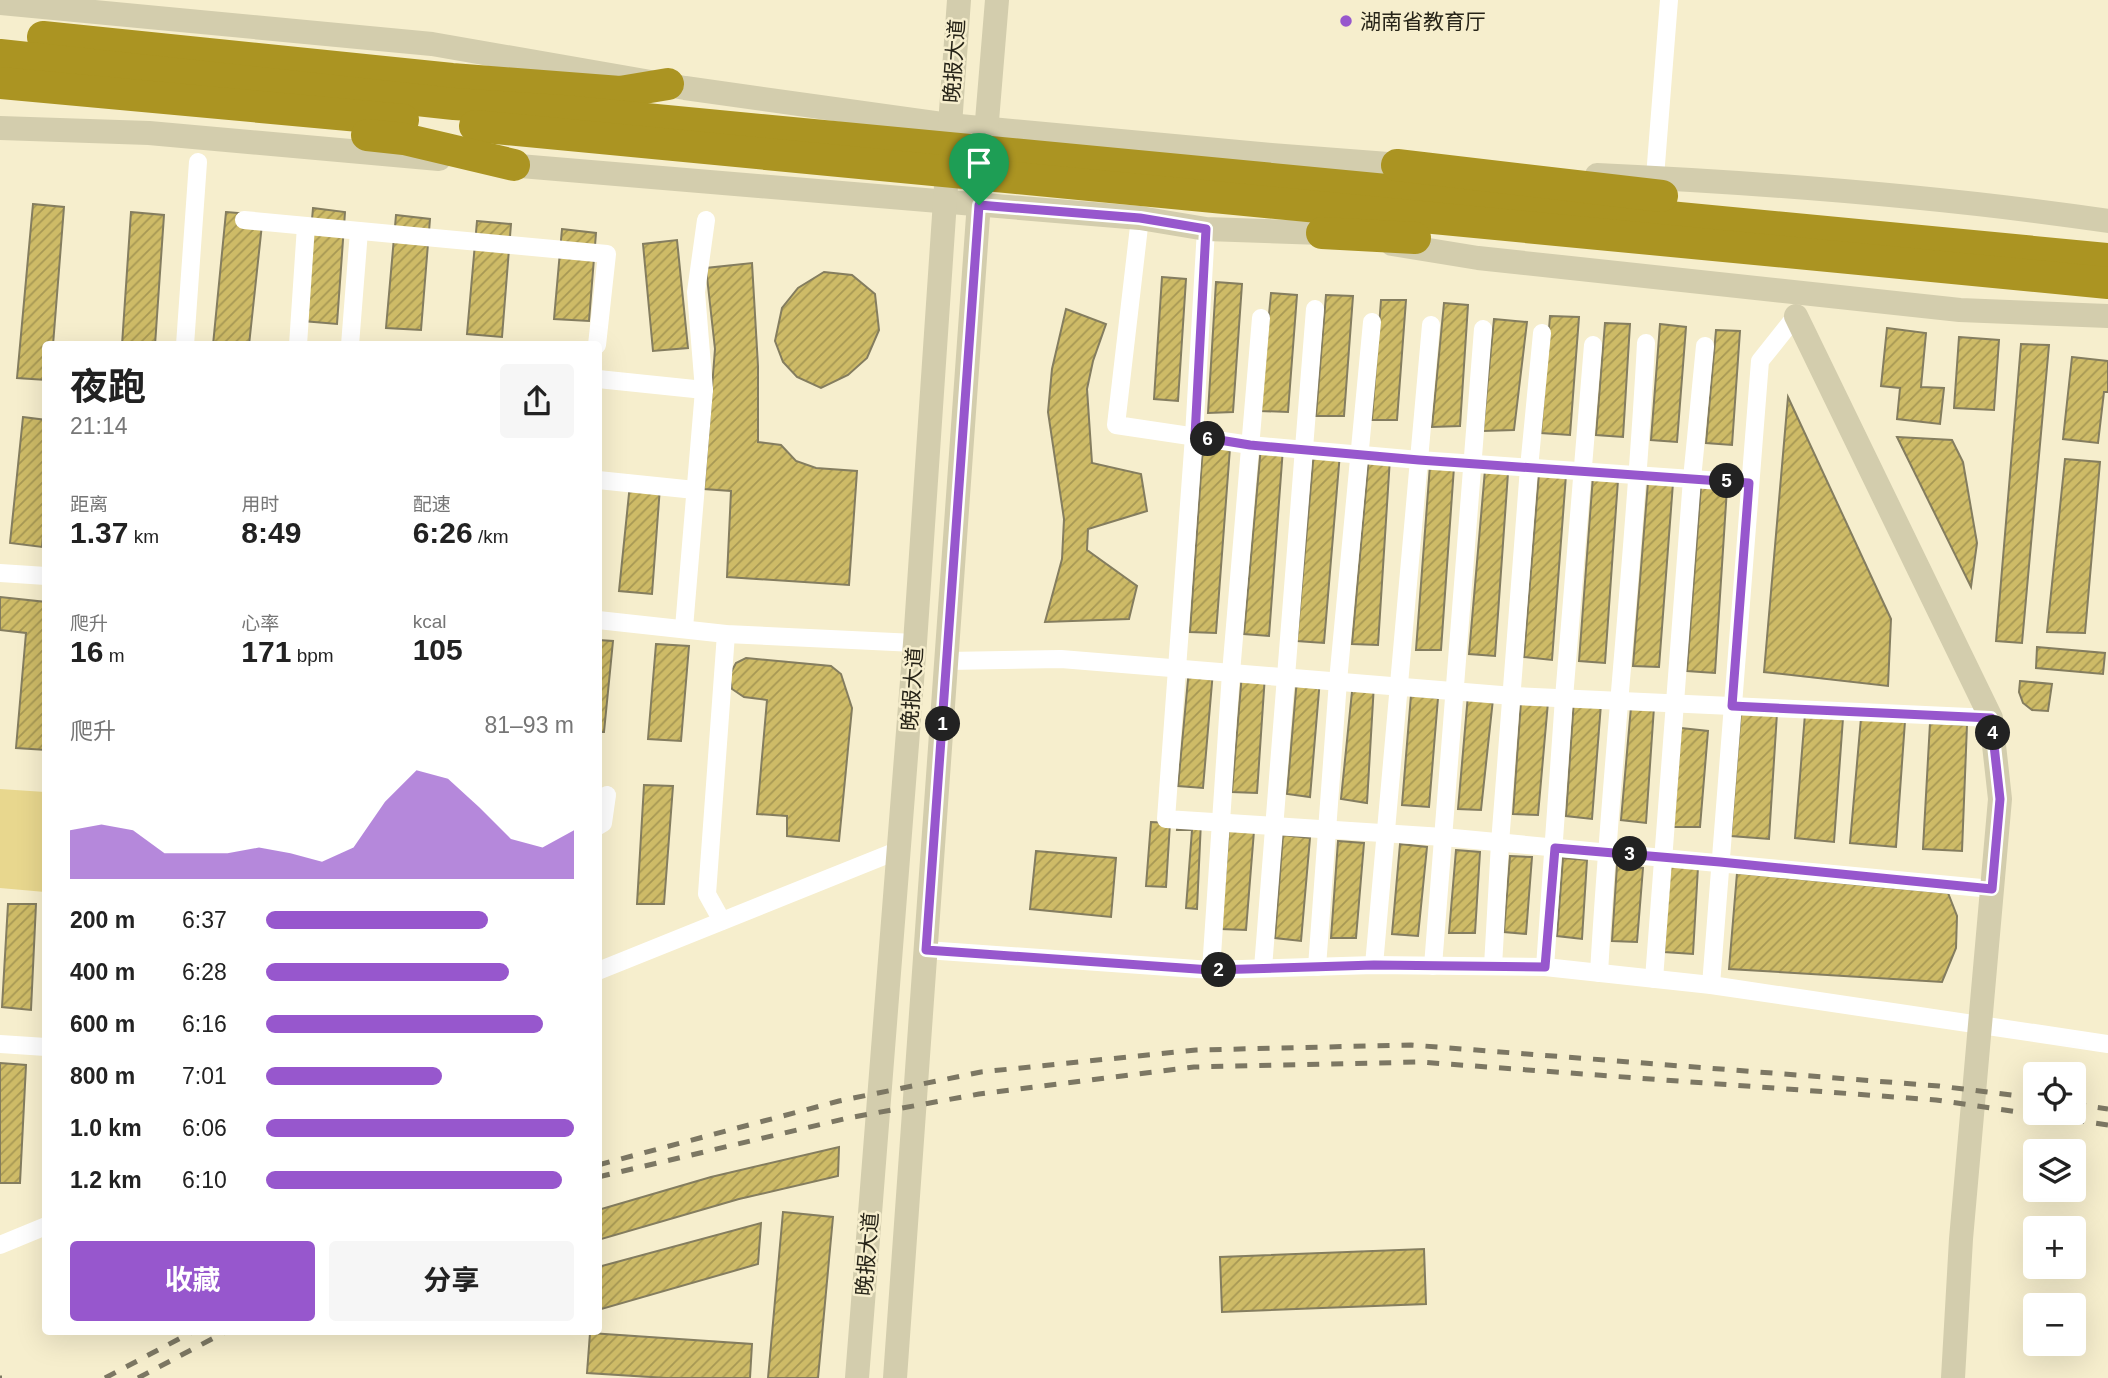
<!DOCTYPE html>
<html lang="zh">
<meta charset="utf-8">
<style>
:root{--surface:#fff;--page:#f6f6f6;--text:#222;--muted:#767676;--accent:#9757cd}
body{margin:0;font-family:Helvetica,"Noto Sans SC",sans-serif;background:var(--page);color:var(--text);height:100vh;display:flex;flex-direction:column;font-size:26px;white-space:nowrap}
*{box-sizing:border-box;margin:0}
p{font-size:23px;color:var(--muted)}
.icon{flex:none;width:38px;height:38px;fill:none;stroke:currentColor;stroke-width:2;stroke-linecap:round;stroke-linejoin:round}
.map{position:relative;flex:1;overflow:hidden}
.side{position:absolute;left:42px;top:341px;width:560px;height:994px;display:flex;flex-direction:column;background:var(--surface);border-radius:7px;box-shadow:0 7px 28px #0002}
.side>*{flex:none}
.controls{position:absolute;left:2023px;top:1062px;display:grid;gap:14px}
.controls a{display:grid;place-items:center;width:63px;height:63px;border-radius:7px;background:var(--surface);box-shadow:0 7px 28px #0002;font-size:35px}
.pin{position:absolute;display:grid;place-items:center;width:60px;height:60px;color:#fff;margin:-72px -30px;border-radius:50% 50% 50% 0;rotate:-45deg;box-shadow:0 0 7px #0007}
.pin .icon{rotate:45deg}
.km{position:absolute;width:35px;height:35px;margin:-18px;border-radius:50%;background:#222;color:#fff;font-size:19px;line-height:35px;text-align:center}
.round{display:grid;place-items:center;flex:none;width:74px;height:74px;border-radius:7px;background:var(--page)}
.headline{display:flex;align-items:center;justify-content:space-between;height:119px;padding:0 28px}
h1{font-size:38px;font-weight:700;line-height:52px}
.figures{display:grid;grid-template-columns:repeat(3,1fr);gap:10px;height:119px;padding:7px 28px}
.figures div{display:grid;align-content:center}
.figures b{font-size:30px;font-weight:700}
.figures small{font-size:19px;font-weight:400}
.figures p{font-size:19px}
.chart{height:196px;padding:14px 28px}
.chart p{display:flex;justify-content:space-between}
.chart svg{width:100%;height:126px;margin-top:7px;fill:var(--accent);opacity:.7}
.action{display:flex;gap:14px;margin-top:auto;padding:14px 28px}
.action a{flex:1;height:80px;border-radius:7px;background:var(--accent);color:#fff;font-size:28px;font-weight:700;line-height:80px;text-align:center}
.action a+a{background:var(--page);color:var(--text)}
ul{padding:0 28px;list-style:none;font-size:23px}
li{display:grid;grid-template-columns:112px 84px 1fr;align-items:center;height:52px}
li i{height:18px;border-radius:9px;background:var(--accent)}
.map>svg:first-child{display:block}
.grass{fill:#e8d78e}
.building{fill:url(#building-hatch);stroke:#847d5f;stroke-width:2}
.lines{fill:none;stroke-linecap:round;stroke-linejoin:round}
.street{stroke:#fff;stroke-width:18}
.secondary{stroke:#d3cdad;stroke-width:24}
.highway{stroke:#ab9422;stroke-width:32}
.rail{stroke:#7c7763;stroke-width:5;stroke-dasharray:12 12;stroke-linecap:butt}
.route-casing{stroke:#fff;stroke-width:14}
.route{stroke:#9757cd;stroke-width:9}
.poi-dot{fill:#9757cd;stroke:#f6eecd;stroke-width:2.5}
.labels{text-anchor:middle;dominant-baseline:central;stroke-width:5;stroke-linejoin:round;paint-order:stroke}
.poi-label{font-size:21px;fill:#272418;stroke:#f6eecd;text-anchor:start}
.street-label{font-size:21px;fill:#272418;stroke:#f6eecd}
</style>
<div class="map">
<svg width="2108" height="1378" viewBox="0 0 2108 1378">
<defs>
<pattern id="building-hatch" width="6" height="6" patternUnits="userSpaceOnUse" patternTransform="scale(1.75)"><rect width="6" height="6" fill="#cebb67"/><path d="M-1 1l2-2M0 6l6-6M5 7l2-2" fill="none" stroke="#a79854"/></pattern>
</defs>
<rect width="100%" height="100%" fill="#f6eecd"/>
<!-- grass -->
<path class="grass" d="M0,789L45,792V892L0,888Z"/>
<!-- building -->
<g class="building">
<path d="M33,204L64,207L53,345H46V380L17,378Z"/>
<path d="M313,208L345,212L337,324L303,321Z"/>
<path d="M131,212L164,215L155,345H122Z"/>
<path d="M226,212L263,215L249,345H213Z"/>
<path d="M396,215L430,219L421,330L386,328Z"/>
<path d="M477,221L511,224L502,337L467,334Z"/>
<path d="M562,229L596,233L589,321L554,319Z"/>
<path d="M677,240L688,348L653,351L643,244Z"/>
<path d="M752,263L758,366V442L781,445L796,461L816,468L857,471L849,585L727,577L731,491L704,489L715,349L706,268Z"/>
<path d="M824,272L852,275L875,294L879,330L867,358L848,375L821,388L797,377L783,362L775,341L782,308L798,288Z"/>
<path d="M1162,277L1186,279L1178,401L1154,399Z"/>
<path d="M1216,282L1242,284L1233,412L1208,413Z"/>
<path d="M1271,293L1297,295L1288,412L1260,411Z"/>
<path d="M1326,295L1353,296L1344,416H1316Z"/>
<path d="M1381,300H1406L1397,420H1372Z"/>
<path d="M1444,303L1468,305L1460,426L1432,427Z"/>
<path d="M1066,309L1106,324L1093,361L1087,389L1092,463L1141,474L1147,511L1088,529L1087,550L1137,586L1129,619L1045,622L1062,559L1064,519L1048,412L1052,369Z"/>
<path d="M1550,316L1579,317L1570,435L1541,433Z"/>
<path d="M1494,319L1527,322L1514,430L1483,431Z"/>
<path d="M1605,323L1630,324L1623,437L1596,435Z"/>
<path d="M1660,324L1686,327L1677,442L1651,440Z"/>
<path d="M1887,328L1926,333L1921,387L1944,388L1940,424L1897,419L1900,388L1881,386Z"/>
<path d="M1716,330L1740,331L1732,445L1706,443Z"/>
<path d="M1959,337L1999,340L1994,410L1954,408Z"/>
<path d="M2021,344L2049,345L2022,643L1996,641Z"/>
<path d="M2072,357L2108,361V392H2104L2098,443L2063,439Z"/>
<path d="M1788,397L1891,619L1888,686L1764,672Z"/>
<path d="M23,417L46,420V505L42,547L10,543Z"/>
<path d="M1897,437L1952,440L1963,462L1977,543L1971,587Z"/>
<path d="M1203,445L1230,448L1216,633L1190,632Z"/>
<path d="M1261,446L1283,448L1269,636L1244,634Z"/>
<path d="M1314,451L1340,453L1324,643L1297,641Z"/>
<path d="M1369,456L1390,458L1378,645L1352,644Z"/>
<path d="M2065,459L2100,462L2085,633L2047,632Z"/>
<path d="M1430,465L1454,467L1441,650H1416Z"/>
<path d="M1485,470L1508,473L1495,656L1469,654Z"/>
<path d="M1539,473L1566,475L1552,660L1524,657Z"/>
<path d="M1593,476L1618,480L1605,663L1579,661Z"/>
<path d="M1648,482L1673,483L1659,667L1633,666Z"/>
<path d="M630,484L660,487L652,594L619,591Z"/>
<path d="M1701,486L1727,488L1715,673L1687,671Z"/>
<path d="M0,597L46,602V750L16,748L26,633L0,630Z"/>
<path d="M598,640L613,641L604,732H598Z"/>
<path d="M656,644L689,646L681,741L648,739Z"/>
<path d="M2037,647L2105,653L2103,674L2036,668Z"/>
<path d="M746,658L831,666L841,674L852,708L839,841L787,836V816L757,814L767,700L744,697L732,689L729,676L736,663Z"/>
<path d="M1189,669L1213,671L1203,788L1178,786Z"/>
<path d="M1242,673L1265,675L1257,793L1232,792Z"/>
<path d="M1297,678L1320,679L1310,797L1287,794Z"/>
<path d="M2020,681L2052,684L2048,711L2032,710L2023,703L2019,692Z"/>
<path d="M1353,682L1374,684L1367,803L1341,799Z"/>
<path d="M1411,695L1438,698L1429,807L1402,805Z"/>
<path d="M1468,695L1493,699L1481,810L1458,809Z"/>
<path d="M1574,699L1601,704L1592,819L1566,816Z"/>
<path d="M1521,701L1548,702L1538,815L1513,814Z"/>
<path d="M1631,707H1654L1646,823L1621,820Z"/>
<path d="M1741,711L1777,713L1769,839L1731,836Z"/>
<path d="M1805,714L1843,718L1834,842L1795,838Z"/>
<path d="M1861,718L1905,721L1896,847L1850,843Z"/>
<path d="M1930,723L1967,725L1962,851L1923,849Z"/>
<path d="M1681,728L1708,731L1700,827H1673Z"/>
<path d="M644,785L673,786L664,904H637Z"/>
<path d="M1178,819L1201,821L1197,909L1186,908L1192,830H1177Z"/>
<path d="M1151,822L1170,823L1166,887L1146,886Z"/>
<path d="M1229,828L1254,831L1246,930L1221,929Z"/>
<path d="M1283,835L1310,838L1301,941L1275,938Z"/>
<path d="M1338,841L1364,843L1356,938H1331Z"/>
<path d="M1400,844L1427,847L1418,936L1392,934Z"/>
<path d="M1456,850L1480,852L1475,933H1449Z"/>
<path d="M1036,851L1116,858L1111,917L1030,909Z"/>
<path d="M1510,856L1532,857L1526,934L1504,932Z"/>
<path d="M1563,858L1587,860L1582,939L1557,936Z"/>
<path d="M1670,863L1698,867L1693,954L1664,952Z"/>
<path d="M1617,865L1643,868L1637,942L1612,941Z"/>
<path d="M1737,873L1948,893L1957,916L1956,948L1942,982L1729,969Z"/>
<path d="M8,904H36L31,1010L2,1007Z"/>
<path d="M0,1063L26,1065L20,1183H0Z"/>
<path d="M839,1147L838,1176L739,1199L598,1240V1210L711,1177Z"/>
<path d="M783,1212L833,1217L818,1378H768Z"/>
<path d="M761,1223L758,1264L598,1310V1267Z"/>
<path d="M1424,1249L1426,1304L1222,1312L1220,1257Z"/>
<path d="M590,1333L752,1344L750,1378H666L587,1373Z"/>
</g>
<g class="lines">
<!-- street -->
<g class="street">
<path d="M1655,177L1669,0"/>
<path d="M1140,218L1116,425L1250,445L1419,460L1749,483"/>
<path d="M244,220L607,254L597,345"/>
<path d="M1206,229L1194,436L1166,819L1443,837L1992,889"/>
<path d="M185,345L198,162"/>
<path d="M298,345L306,226"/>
<path d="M350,345L359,231"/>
<path d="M598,379L704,390"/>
<path d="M598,480L695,490"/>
<path d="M0,573L46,576"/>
<path d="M598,620L726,634L915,643"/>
<path d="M684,628L704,390L696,292L706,220"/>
<path d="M947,661L1061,659L1513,696L1991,718"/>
<path d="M598,826L603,823L607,795"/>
<path d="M722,921L707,894L726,634"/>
<path d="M926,950L1211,970L1374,965L1545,967L1711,985L2108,1044"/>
<path d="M1374,965L1431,325"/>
<path d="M1433,966L1483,329"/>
<path d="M1493,966L1500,843L1529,468L1542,333"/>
<path d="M1317,967L1338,681L1372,322"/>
<path d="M1545,967L1564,698L1593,345"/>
<path d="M1263,968L1315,309"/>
<path d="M1211,970L1231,673L1261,318"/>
<path d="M598,971L899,850"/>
<path d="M1599,973C1611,762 1635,553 1646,343"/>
<path d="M1654,979L1692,479L1705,346"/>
<path d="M1711,985L1760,361L1796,316"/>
<path d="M0,1044L46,1047"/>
<path d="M0,1245L46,1226"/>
</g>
<!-- secondary -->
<g class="secondary">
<path d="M0,3L432,44L685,88L949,125L1271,155L1414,166"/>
<path d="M0,128L149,133L439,159"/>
<path d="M949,139L959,0"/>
<path d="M985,145L997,0"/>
<path d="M496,164L1140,218L1206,229L1322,233L1339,235"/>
<path d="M1597,175C1767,183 1939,196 2108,221"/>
<path d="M1392,244L1478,258L1960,310L2108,316"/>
<path d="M1796,316L1991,718L2000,799L1961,1239L1953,1378"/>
<path d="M857,1378L915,643L946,186"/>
<path d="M895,1378L980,188"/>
</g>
<!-- highway -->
<g class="highway">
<path d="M43,37L452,79L620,92L668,84"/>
<path d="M0,55L454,104L563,111L2108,259"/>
<path d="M0,83L403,120"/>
<path d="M475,126L2108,283"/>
<path d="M367,135L404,139L514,165"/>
<path d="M1397,165L1662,196"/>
<path d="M1322,233L1415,238"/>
</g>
<!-- rail -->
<g class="rail">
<path d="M2074,1104L2108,1109"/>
<path d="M598,1165L839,1101L981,1072L1196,1050L1411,1045L1939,1086L2035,1098"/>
<path d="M598,1177L848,1118L979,1094L1194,1067L1420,1062L1936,1100L2108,1125"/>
<path d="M0,1378H2"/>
<path d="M105,1378L192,1332"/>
<path d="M138,1378L225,1332"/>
</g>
</g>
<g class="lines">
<defs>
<path id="route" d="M979,205L1140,218L1206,229L1195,436L1250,445L1419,460L1749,483L1732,706L1991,718L2000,799L1992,889L1720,862L1555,848L1545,967L1374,965L1211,970L926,950Z"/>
</defs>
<!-- route casing -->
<use href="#route" class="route-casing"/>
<!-- route -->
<use href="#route" class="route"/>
</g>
<!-- markers -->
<circle class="poi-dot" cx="1346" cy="21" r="7"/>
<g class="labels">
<!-- poi labels -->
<g class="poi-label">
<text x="1360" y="21">湖南省教育厅</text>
</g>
<!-- street labels -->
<g class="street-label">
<text transform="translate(954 61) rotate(-86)">晚报大道</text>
<text transform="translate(912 689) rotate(-86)">晚报大道</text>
<text transform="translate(867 1254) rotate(-85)">晚报大道</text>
</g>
</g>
</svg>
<div class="controls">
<a><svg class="icon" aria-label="locate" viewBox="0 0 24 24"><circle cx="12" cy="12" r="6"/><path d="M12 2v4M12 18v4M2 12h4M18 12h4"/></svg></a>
<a><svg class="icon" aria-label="layers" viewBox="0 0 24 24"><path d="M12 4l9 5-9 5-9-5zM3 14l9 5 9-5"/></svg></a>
<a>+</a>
<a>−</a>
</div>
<div class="pin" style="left:979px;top:205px;background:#1e9e55"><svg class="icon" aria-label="arrive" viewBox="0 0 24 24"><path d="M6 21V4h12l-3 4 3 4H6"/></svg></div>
<b class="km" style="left:943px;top:724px">1</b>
<b class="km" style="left:1219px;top:970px">2</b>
<b class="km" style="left:1630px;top:854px">3</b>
<b class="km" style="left:1993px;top:733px">4</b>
<b class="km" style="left:1727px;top:481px">5</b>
<b class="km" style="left:1208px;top:439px">6</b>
<section class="side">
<div class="headline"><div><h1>夜跑</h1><p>21:14</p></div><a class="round"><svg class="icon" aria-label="share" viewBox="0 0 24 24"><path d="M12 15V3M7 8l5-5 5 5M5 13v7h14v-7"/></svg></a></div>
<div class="figures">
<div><p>距离</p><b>1.37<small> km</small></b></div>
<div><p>用时</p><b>8:49</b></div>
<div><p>配速</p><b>6:26<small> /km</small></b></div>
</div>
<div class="figures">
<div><p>爬升</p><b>16<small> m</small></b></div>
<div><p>心率</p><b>171<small> bpm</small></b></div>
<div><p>kcal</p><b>105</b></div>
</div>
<div class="chart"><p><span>爬升</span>81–93 m</p>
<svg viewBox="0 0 160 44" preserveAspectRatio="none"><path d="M0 44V27L10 25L20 27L30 35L40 35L50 35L60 33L70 35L80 38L90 33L100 17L110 6L120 9L130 19L140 30L150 33L160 27V44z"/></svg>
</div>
<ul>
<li><b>200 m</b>6:37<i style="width:72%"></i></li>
<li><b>400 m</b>6:28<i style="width:79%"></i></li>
<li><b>600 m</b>6:16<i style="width:90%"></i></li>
<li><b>800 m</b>7:01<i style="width:57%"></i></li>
<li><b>1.0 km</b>6:06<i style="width:100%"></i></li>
<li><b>1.2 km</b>6:10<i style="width:96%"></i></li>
</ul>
<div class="action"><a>收藏</a><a>分享</a></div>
</section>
</div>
